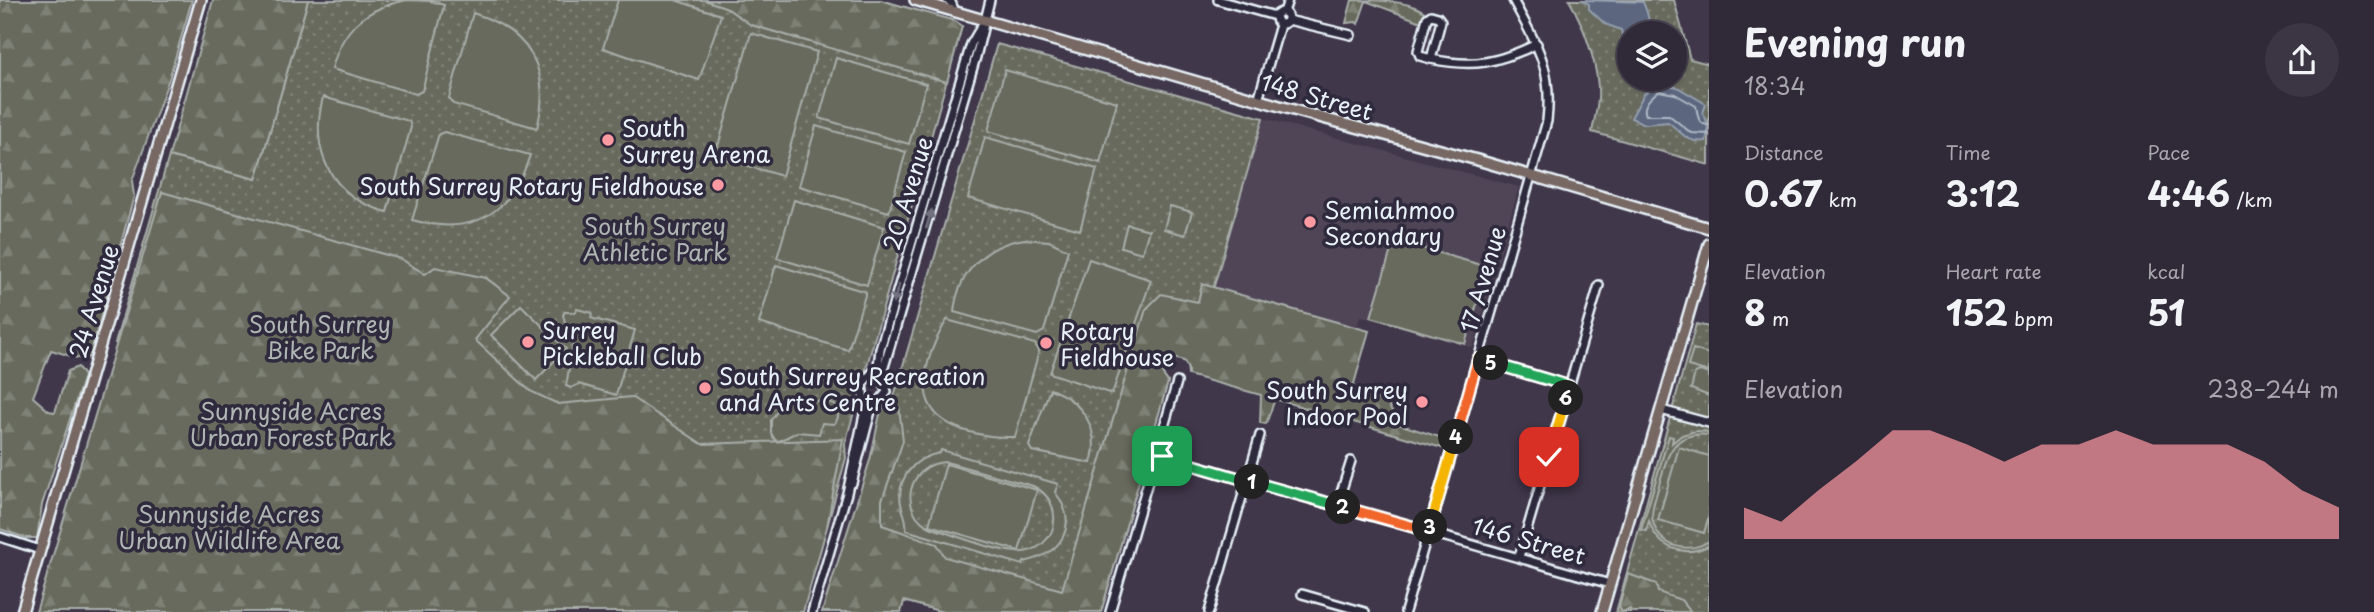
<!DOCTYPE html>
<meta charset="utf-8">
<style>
:root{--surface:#302938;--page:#3c3543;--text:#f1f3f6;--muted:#a8a6ae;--line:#4b4553;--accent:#ff9aa2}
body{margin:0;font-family:"Playpen Sans",sans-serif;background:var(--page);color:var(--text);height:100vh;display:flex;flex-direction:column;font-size:26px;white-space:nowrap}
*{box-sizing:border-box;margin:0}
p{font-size:23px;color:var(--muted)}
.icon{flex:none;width:38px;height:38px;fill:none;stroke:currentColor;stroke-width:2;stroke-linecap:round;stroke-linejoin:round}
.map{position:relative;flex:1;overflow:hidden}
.panel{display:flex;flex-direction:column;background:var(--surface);width:665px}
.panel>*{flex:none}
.fabs{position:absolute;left:1617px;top:21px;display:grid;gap:14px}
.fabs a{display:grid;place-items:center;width:70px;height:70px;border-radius:50%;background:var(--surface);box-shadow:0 2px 5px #0004,0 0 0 2px var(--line);font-size:35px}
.pin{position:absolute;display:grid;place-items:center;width:60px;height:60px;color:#fff;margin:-30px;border-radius:14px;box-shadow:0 4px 10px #0006}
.km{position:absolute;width:35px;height:35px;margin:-18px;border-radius:50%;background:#222;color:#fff;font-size:19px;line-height:35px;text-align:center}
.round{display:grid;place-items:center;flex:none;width:74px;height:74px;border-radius:37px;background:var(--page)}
.head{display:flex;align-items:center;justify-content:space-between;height:119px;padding:0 35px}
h1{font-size:38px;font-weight:700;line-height:52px}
.stats{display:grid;grid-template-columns:repeat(3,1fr);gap:10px;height:119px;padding:7px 35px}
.stats div{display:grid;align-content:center}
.stats b{font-size:35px;font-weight:700}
.stats small{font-size:19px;font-weight:400}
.stats p{font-size:19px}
.chart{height:196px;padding:14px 35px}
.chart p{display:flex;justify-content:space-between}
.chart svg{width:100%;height:126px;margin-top:7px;fill:var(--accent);opacity:.7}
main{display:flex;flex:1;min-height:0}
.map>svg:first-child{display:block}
.built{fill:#4f4456}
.green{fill:url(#green-dots);stroke:#a8aeaa;stroke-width:2;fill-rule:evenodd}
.forest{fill:url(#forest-firs);stroke:#a8aeaa;stroke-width:2}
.pitch{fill:#686b5d;stroke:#a8aeaa;stroke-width:2;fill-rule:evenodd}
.water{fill:#5b667e;stroke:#939eaf;stroke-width:2}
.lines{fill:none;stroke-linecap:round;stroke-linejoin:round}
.shore{stroke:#b0b9c7;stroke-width:2}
.minor-casing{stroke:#e8f1f8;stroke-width:12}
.major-casing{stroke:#e8f1f8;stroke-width:14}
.minor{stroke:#2f2a3d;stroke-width:7}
.major{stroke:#776864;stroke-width:9}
.oneway{fill:#70707e}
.split-1-casing{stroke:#fff;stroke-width:14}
.split-2-casing{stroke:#fff;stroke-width:14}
.split-3-casing{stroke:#fff;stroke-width:14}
.split-4-casing{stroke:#fff;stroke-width:14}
.split-5-casing{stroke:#fff;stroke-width:14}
.split-6-casing{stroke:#fff;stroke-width:14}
.split-7-casing{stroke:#fff;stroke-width:14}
.split-1{stroke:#22a559;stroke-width:9}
.split-2{stroke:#22a559;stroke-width:9}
.split-3{stroke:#f0652b;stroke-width:9}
.split-4{stroke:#f5b400;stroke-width:9}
.split-5{stroke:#f0652b;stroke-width:9}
.split-6{stroke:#22a559;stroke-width:9}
.split-7{stroke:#f5b400;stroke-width:9}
.poi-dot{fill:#ff9aa2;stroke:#2f2a3d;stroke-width:2.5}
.labels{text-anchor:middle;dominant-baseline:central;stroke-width:7;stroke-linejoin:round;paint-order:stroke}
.street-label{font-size:23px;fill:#e8f1f8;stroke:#2f2a3d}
.poi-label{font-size:23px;fill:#e8f1f8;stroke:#2f2a3d;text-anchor:start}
.park-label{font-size:23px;fill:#aeb5b2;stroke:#2f2a3d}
</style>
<main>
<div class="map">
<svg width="1709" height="612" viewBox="0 0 1709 612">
<defs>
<pattern id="green-dots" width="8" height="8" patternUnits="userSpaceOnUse" patternTransform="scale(1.75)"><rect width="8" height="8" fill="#686b5d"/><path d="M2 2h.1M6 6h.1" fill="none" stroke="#7e8175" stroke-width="1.8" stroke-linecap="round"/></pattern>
<pattern id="forest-firs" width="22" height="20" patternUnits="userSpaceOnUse" patternTransform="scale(1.75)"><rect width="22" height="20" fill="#686b5d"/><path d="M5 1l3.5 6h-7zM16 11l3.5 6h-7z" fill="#7e8175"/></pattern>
</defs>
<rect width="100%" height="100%" fill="#40374a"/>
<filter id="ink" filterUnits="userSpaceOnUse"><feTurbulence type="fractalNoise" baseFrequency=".0143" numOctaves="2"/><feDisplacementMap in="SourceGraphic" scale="14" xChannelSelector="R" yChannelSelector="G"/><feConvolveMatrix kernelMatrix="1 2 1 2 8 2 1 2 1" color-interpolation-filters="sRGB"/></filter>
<g filter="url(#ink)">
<!-- built -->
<path class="built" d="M1263,118L1519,187L1473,348L1361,316L1356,328L1213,287Z"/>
<!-- green -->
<g class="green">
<path d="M308,0H880L955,21L962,26L845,444L846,458L827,527L115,343L169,156L256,179Z"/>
<path d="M1569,0H1674L1690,59L1709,64V165L1592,132C1594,121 1597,110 1598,99C1600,70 1584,25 1569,0ZM1629,33H1675V79H1629Z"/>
<path d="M997,44L1263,118L1188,375L1187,364L1179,358L1170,359L1163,366V375L1168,382L1101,612H943L904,601L901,612H831Z"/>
<path d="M1696,324L1709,327V612H1616Z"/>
</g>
<!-- forest -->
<g class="forest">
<path d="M0,0H192L169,79L132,181L134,196L90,356L84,360L51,350L33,397L49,411L55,412L68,371L78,367L84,376L42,505L37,538H26L0,529Z"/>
<path d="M213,0H308L256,179L169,156Z"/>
<path d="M704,0H880L955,21L962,26L947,82L751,25L725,7Z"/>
<path d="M1352,0C1375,0 1408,0 1425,12L1421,22L1366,1L1358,24L1356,22L1346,23Z"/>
<path d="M162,192L401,259L425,274L435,267L486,278L510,296L475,340L530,391L558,404L631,397L702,444L843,439L827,527L803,612H36Z"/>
<path d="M1202,284L1369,331L1352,391L1387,402L1398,424L1446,439L1442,448L1275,399L1266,424L1260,423L1261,395L1188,375V369L1184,361L1174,358L1163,366V375L1168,382L1101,612H943L904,601L901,612H822L870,460L880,414L884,406L899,407L903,441L882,500V525L937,544L945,557L1062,590L1146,309L1161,294L1198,302Z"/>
<path d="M1628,574L1656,584L1658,592L1681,600L1691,612H1631L1630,609L1622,612L1619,607Z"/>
</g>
<!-- pitch -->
<g class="pitch">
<path d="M407,0L430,1L444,5L422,91L416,94L332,69C342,28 366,8 407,0Z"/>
<path d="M618,0H675L721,15L699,80L603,48Z"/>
<path d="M473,13C530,31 552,70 537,128L453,104L449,98Z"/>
<path d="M751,33L817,52L782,176L715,156Z"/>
<path d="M836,58L926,84L909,144L819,118Z"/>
<path d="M1005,70L1117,102L1100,163L988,131Z"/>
<path d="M323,97L409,121L411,127L387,212C331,197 309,152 323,97Z"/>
<path d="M816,126L906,152L889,212L799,186Z"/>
<path d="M444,132L530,155C511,214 473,237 412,220L439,134Z"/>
<path d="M985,137L1097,169L1080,230L968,198Z"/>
<path d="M794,200L884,227L867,285L777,258Z"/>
<path d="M1170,206L1192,212L1185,235L1164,229Z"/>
<path d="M1127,224L1149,230L1142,253L1121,247Z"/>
<path d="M1025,239L1049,241L1068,250L1044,331L1037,335L954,312C958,272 986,244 1025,239Z"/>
<path d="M1394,240L1488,267L1465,344L1371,317Z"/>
<path d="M1089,259L1151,280L1112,394L1050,373Z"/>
<path d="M776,265L866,292L848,350L759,323Z"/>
<path d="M521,305L566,349L536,380L491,335Z"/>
<path d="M577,309L592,313L591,318L594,319L635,330L616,395L579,384L571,388L566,386L574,339L566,326L563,315L565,312H576Z"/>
<path d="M947,320L1035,344L1039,351L1015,437C989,438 946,432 931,407C916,381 933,342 947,320Z"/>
<path d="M1693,349L1709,354V372L1688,366Z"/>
<path d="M1700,371L1709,374V396L1691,389L1695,373Z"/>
<path d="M1050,389C1083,401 1101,430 1091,463L1032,451L1029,446Z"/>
<path d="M788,396L802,397L805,403L822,400L834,404C839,409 840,418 834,424L822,423L819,434L797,432L779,441L775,440L771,433V420Z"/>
<path d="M1696,431L1709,432V435C1672,430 1667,457 1659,485C1656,497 1650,510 1653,522C1660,548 1689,554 1709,541L1708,546C1683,558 1657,548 1649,521L1646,531L1641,530L1669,436L1673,437L1672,443L1682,435Z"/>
<path d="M1679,447L1709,456V515L1704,533L1658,520Z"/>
<path d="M941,450L1058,484L1055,492C1080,525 1062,554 1024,562L1023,565L906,530C908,519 903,515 901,504C896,478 915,457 940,453ZM946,462L1033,486C1045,492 1053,502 1054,516C1056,537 1037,554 1016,552C992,550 957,536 932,528C896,512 908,463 946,462Z"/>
<path d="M946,464L1037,490L1019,551L929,525Z"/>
</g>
<!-- water -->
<g class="water">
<path d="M1582,0L1643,2C1647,12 1652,23 1646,33H1629V40L1623,38L1621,30L1605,24L1589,9V4Z"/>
<path d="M1657,83L1677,87L1706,104L1703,113C1709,122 1709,131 1706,141C1687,144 1682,132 1668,122L1645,124L1631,118L1644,94Z"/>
</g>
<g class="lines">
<!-- shore -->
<path class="shore" d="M1709,125C1697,125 1698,114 1696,106L1675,94L1659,91C1652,96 1641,105 1646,115H1669L1691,133L1709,134"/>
<defs>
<g id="minor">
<path d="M947,0L951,2L955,12"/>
<path d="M1218,0L1275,16"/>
<circle cx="1282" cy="18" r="6"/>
<path d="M1284,12L1288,0"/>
<path d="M1431,15L1438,17L1441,21L1431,59L1420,56L1418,51L1427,18Z"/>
<path d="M1288,20L1351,35"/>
<path d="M1431,59C1474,68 1497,63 1537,44"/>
<path d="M1258,100L1280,25"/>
<path d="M1478,359L1569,386"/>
<path d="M1661,410L1709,423"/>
<path d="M1155,454L1610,584"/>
<path d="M852,483L871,411L887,392L883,378L884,367L976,57L990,0"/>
<path d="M1337,505L1351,461"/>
<path d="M0,537L40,550"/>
<path d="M1519,557L1599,285"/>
<path d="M1302,594L1365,612"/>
<path d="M812,612L847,493L865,410L862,384L878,366L880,349L971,44L985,20"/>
<path d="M1110,612L1177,382"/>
<path d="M1209,612L1260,435"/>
<path d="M1405,612L1547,121C1553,67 1537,46 1513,0"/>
</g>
<g id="major">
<path d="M915,0L1297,111L1481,161L1709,228"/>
<path d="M22,612L201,0"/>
<path d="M1602,612L1709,244"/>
</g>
</defs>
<!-- minor casing -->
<use href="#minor" class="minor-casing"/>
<!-- major casing -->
<use href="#major" class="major-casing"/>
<!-- minor -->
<use href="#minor" class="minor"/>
<!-- major -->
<use href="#major" class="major"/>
</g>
<!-- one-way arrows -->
<defs><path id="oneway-solid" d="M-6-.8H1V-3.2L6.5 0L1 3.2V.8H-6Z" transform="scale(1.75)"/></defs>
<g class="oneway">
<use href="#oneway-solid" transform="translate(929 219) rotate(-74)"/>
<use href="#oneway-solid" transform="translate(896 294) rotate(107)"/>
</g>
</g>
<g class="lines" filter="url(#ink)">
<defs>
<path id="split-1" d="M1162,456L1252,482"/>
<path id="split-2" d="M1252,482L1343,507"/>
<path id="split-3" d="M1343,507L1429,531L1430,527"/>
<path id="split-4" d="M1430,527L1456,437"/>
<path id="split-5" d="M1456,437L1478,359L1491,363"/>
<path id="split-6" d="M1491,363L1569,386L1566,398"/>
<path id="split-7" d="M1549,457L1566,398"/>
</defs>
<!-- split-1 casing -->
<use href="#split-1" class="split-1-casing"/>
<!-- split-2 casing -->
<use href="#split-2" class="split-2-casing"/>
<!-- split-3 casing -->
<use href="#split-3" class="split-3-casing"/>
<!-- split-4 casing -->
<use href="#split-4" class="split-4-casing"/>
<!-- split-5 casing -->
<use href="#split-5" class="split-5-casing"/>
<!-- split-6 casing -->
<use href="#split-6" class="split-6-casing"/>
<!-- split-7 casing -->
<use href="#split-7" class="split-7-casing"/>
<!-- split-1 -->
<use href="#split-1" class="split-1"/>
<!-- split-2 -->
<use href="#split-2" class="split-2"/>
<!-- split-3 -->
<use href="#split-3" class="split-3"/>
<!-- split-4 -->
<use href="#split-4" class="split-4"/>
<!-- split-5 -->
<use href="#split-5" class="split-5"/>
<!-- split-6 -->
<use href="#split-6" class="split-6"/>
<!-- split-7 -->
<use href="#split-7" class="split-7"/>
</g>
<!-- markers -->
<g class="poi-dot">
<circle cx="608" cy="140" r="7"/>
<circle cx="718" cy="185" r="7"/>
<circle cx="1310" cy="222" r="7"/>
<circle cx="528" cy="342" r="7"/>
<circle cx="1046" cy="343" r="7"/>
<circle cx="705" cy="388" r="7"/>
<circle cx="1422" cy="402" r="7"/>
</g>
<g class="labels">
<!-- street labels -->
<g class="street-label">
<text transform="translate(1317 96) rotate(16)">148 Street</text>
<text transform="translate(907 193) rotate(-73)">20 Avenue</text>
<text transform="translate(1482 279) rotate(-74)">17 Avenue</text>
<text transform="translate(93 301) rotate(-73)">24 Avenue</text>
<text transform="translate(1529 540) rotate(16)">146 Street</text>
</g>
<!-- poi labels -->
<g class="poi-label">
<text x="622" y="127">South<tspan x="622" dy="26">Surrey Arena</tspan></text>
<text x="704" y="185" text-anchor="end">South Surrey Rotary Fieldhouse</text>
<text x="1324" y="209">Semiahmoo<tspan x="1324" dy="26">Secondary</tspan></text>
<text x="542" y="329">Surrey<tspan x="542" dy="26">Pickleball Club</tspan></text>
<text x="1060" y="330">Rotary<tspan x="1060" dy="26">Fieldhouse</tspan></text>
<text x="719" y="375">South Surrey Recreation<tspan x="719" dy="26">and Arts Centre</tspan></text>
<text x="1408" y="389" text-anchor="end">South Surrey<tspan x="1408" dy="26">Indoor Pool</tspan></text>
</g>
<!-- park labels -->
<g class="park-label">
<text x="655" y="225">South Surrey<tspan x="655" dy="26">Athletic Park</tspan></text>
<text x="320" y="323">South Surrey<tspan x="320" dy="26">Bike Park</tspan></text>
<text x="291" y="410">Sunnyside Acres<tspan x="291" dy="26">Urban Forest Park</tspan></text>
<text x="229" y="513">Sunnyside Acres<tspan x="229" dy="26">Urban Wildlife Area</tspan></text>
</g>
</g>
</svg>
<div class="fabs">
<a><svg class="icon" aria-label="layers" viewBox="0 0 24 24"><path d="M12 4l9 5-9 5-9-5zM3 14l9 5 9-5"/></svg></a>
</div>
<div class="pin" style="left:1162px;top:456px;background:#1e9e55"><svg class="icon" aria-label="arrive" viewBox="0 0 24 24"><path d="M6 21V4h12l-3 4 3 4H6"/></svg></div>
<div class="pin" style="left:1549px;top:457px;background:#d93025"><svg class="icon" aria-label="check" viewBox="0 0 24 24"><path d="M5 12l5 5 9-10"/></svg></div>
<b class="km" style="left:1252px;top:482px">1</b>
<b class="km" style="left:1343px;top:507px">2</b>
<b class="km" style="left:1430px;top:527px">3</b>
<b class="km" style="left:1456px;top:437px">4</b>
<b class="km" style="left:1491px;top:363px">5</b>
<b class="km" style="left:1566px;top:398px">6</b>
</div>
<section class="panel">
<div class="head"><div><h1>Evening run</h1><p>18:34</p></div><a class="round"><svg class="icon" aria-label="share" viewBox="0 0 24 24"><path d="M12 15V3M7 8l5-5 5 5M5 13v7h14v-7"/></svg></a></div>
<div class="stats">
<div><p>Distance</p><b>0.67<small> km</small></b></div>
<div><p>Time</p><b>3:12</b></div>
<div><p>Pace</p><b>4:46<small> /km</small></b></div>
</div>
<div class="stats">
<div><p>Elevation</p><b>8<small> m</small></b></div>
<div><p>Heart rate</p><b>152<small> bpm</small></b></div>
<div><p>kcal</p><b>51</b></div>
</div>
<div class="chart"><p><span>Elevation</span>238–244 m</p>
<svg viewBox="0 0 160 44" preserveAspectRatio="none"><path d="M0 44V33L10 38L20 27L30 17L40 6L50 6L60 11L70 17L80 11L90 11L100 6L110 11L120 11L130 11L140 17L150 27L160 33V44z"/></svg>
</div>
</section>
</main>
